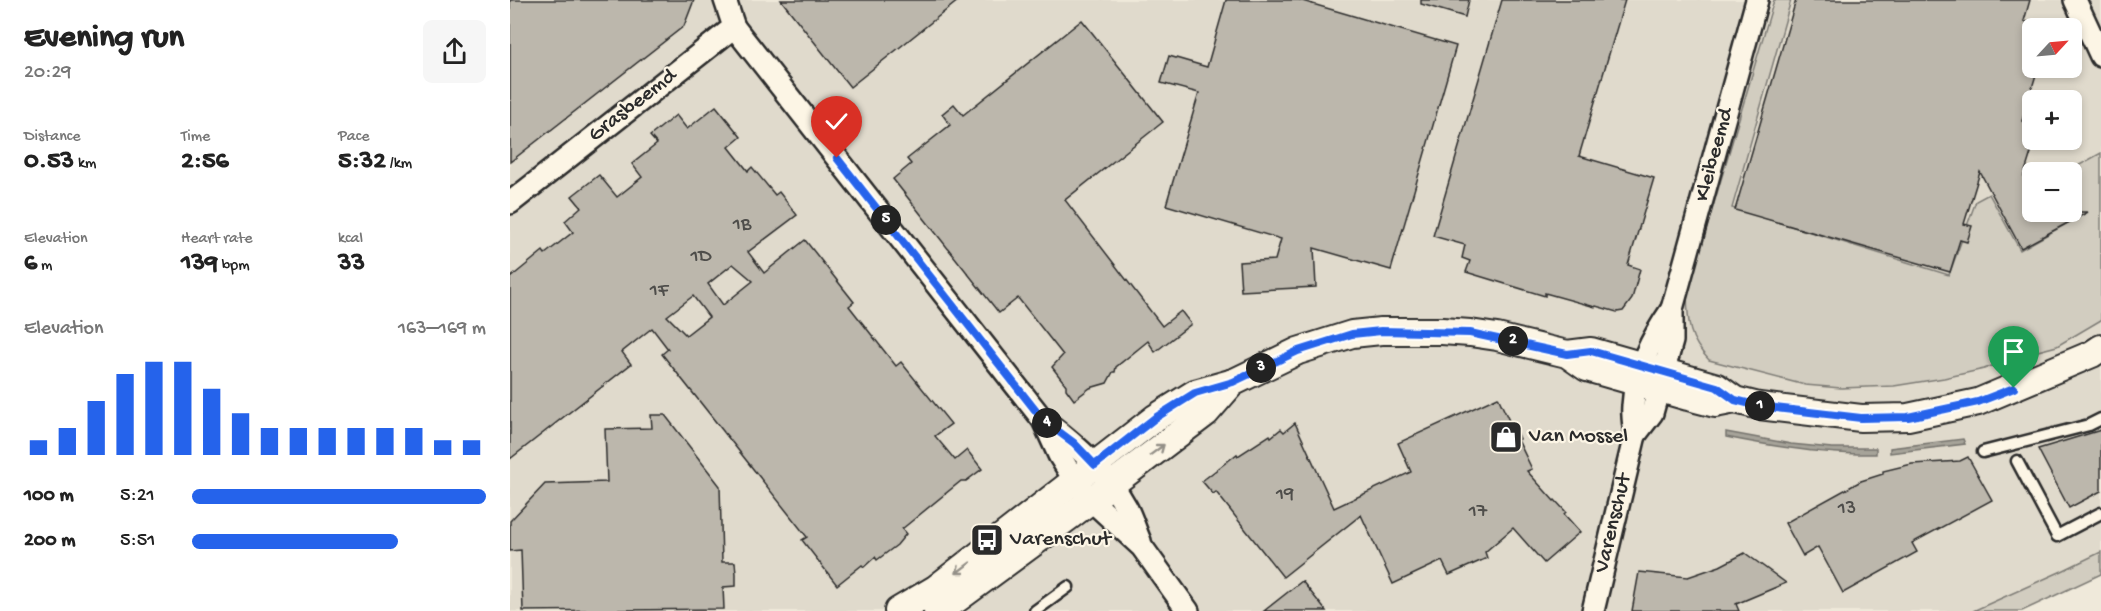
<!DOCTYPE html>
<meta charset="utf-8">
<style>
:root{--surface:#fff;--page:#f6f6f6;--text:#222;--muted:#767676;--accent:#2563eb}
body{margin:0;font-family:"Gochi Hand",sans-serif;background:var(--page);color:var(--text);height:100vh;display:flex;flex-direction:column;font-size:22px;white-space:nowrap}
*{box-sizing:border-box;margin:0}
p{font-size:20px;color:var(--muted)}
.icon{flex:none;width:33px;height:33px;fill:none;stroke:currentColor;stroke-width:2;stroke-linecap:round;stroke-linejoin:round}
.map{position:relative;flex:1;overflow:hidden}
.details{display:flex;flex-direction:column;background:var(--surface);width:510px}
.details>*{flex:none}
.needle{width:39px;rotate:64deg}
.controls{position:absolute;left:1512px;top:18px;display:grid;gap:12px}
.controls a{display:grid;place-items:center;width:60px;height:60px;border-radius:9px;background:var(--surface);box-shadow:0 3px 9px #0003;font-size:30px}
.pin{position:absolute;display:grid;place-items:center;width:51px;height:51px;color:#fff;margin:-62px -26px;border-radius:50% 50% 50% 0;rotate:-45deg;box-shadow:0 0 6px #0007}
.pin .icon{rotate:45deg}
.km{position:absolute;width:30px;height:30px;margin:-15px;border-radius:50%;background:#222;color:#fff;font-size:16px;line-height:30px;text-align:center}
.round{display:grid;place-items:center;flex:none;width:63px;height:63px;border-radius:9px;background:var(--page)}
.headline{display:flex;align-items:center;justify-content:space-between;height:102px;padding:0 24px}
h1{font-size:33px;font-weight:700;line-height:45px}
.metrics{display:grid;grid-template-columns:repeat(3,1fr);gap:9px;height:102px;padding:6px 24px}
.metrics div{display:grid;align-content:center}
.metrics b{font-size:26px;font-weight:700}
.metrics small{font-size:16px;font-weight:400}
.metrics p{font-size:16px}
.chart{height:168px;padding:12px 24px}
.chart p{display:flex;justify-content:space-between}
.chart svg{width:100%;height:108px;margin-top:6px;stroke:var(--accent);stroke-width:6}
ul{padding:0 24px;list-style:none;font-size:20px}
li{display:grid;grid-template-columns:96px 72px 1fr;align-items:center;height:45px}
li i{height:15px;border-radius:8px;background:var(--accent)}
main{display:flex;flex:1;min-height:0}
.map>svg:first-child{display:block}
.built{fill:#e0dacc;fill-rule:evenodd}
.green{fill:#d2cdc0;stroke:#7e7c76;stroke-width:1.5}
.water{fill:#a6a399;stroke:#75736d;stroke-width:1.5}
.building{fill:#bcb7ac;stroke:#2b2b2b;stroke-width:1.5;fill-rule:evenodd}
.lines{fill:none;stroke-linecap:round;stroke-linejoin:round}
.service-casing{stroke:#2b2b2b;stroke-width:15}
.minor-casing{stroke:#2b2b2b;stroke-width:26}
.tertiary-casing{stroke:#2b2b2b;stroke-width:30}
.service{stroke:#fcf5e5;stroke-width:10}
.minor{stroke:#fcf5e5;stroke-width:21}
.tertiary{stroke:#fcf5e5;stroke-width:26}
.oneway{stroke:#949088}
.route-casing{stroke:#fff;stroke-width:12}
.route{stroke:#2563eb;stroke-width:8}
.labels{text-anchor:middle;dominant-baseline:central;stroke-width:4.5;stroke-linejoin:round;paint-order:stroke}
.number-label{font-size:20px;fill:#4f4e4b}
.street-label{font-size:22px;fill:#2b2b2b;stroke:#fcf5e5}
.poi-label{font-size:22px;fill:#2b2b2b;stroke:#fcf5e5;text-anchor:start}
</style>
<main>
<section class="details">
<div class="headline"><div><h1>Evening run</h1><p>20:29</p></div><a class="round"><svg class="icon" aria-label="share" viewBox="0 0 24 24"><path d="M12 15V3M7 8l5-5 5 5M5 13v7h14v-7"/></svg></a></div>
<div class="metrics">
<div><p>Distance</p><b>0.53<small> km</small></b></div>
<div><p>Time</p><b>2:56</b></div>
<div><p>Pace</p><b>5:32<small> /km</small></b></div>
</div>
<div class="metrics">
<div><p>Elevation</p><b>6<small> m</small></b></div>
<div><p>Heart rate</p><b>139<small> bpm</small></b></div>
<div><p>kcal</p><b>33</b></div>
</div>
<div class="chart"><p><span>Elevation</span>163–169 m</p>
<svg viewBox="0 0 160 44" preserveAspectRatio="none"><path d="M5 44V38M15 44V33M25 44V22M35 44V11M45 44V6M55 44V6M65 44V17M75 44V27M85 44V33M95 44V33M105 44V33M115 44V33M125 44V33M135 44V33M145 44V38M155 44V38"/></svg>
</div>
<ul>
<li><b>100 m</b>5:21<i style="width:100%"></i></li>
<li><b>200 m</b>5:51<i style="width:70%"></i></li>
</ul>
</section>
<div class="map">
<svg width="1591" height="611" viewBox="0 0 1591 611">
<rect width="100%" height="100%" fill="#efe9da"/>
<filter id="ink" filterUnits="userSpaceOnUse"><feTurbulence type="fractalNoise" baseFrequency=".0167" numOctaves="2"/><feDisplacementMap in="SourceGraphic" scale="12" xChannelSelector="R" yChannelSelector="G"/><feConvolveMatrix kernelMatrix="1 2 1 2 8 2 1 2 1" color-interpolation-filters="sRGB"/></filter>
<g filter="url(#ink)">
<!-- built -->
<path class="built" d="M0,0H1591V552L1470,611H0ZM1522,28H1562V68H1522ZM1522,100H1562V140H1522ZM1522,172H1562V212H1522Z"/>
<!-- green -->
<g class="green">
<path d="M1264,0H1281L1222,208L1439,275L1466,201L1479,194L1510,250L1567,218L1562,207V172H1557L1591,153V320L1547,346L1505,357L1474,369L1434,378L1384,386L1331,388L1295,385L1199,360C1178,338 1178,323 1177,295Z"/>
<path d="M1591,552V574L1512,611H1463L1552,571Z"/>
</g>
<!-- water -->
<g class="water">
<path d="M1216,432L1281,444L1322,448H1366V454C1315,455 1265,447 1216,437Z"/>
<path d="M1453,439L1455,444L1380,453V448Z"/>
</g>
<!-- building -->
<g class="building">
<path d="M0,0H184L174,26L0,162Z"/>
<path d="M271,0H449L340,87Z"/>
<path d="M716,0H789L946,46L881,270L804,248L806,287L731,291L729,262L765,260L771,239L656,205L689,93L651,83L659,56L697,67Z"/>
<path d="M911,0H959L955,17L911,4Z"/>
<path d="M992,0H1115L1069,156L1144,178L1118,265L1130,269L1122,299L1113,311L1107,312L1086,306L1085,307L1035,293V296L956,272L960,261L952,258L955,245L923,236Z"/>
<path d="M1286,0H1520L1514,21L1522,23V68H1528L1512,121L1522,124V140H1525L1514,175L1522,170V212H1578L1511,248L1470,172L1454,224L1462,226L1457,242L1450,240L1440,272L1225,210Z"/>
<path d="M572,20L653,122L555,200L652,326L671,311L681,324L645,352L638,341L606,367L605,372H603L597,383L580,388L564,400L556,389V385L542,367L553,355L508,298L489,313L383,179L401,164L397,159L440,125L432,114L444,104L453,115Z"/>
<path d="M206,106L231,137L219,147L238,171L242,167L265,195L269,192L287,215L238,252L254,273L295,240L344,302L339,306L386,366L391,362L441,424L425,436L445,460L457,450L472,469L456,481H451L392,529L396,534L387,545L367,560L365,557L354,567L352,565L327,585L292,540L297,537L152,354L158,349L142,328L112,352L121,364L0,459V278L33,251L35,254L63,232L55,221L71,207L62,196L89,175L107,197L132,177L122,164L147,144L140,136L166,115L177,129ZM223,264L243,281L213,305L198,284ZM183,296L199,317L176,335L157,316Z"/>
<path d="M988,397L1001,425L1004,424L1010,439L1008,440L1022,469L1017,471L1044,501L1045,500L1056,512L1054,514L1070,532L1034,563L1003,528L975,552L977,558L939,575L932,561L883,584L851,515L773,577L706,492L703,494L692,481L727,454L728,456L760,435L761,437L771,429L774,432L785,423L824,508L901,472L888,443Z"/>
<path d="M141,415H155L210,486L212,562H225L226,574V586L213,587L214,609L13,611L11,550L0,551V521L35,484L97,482L95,429L142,428Z"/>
<path d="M1591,430V491L1559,508L1528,449Z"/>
<path d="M1458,457L1482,500L1402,543L1407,552L1333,593L1308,547L1293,556L1275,523L1351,481L1373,474V471L1402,464L1450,461Z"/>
<path d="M1235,553L1276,583L1226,604L1229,611H1122L1129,572L1178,577L1210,566Z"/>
<path d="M792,581L816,611H754Z"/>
</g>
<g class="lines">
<defs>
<g id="service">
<path d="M1473,452L1579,425L1591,419"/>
<path d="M1507,461L1547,536L1591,513"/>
<path d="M525,611L558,587"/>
</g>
<g id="minor">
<path d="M1565,0L1591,56"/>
<path d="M224,27L533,420L549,455L565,481L581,500L632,547L678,611"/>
<path d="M0,203L224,27L215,0"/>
<path d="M536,422C566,445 597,472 616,507C622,518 625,530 630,541"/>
<path d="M1125,435L1142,413L1162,341V309L1247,0"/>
<path id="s1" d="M1083,611L1125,435C1124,425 1122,415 1123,406C1125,370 1142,338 1162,309"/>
</g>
<g id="tertiary">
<path d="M1057,354L1081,351L1207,387L1225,400L1249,406L1351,418L1398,417L1468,402L1582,354L1591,348"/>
<path d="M388,611L425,589L645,418L685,393L724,382L788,351L842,334L871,331H932L960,333L987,337L1057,354L1077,368L1178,397L1205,404L1225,400"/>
<path d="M427,611L447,599L560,516L696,413L723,382"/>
</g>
</defs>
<!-- service casing -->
<use href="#service" class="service-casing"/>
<!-- minor casing -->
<use href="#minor" class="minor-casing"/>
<!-- tertiary casing -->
<use href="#tertiary" class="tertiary-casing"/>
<!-- service -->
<use href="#service" class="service"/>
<!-- minor -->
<use href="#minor" class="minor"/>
<!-- tertiary -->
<use href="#tertiary" class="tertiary"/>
</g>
<!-- one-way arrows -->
<defs><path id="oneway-shaft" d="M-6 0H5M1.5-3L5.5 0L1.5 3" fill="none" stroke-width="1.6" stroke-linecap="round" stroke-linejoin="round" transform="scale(1.5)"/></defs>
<g class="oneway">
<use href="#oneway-shaft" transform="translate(647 450) rotate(-37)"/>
<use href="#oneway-shaft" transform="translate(453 568) rotate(143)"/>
</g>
</g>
<g class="lines" filter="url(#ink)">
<defs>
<path id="route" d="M327,158L533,420L564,443L585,465L645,418L685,393L723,382L788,351L842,334L871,331L960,333L1057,354L1081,351L1207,387L1225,400L1249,406L1351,418L1398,417L1468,402L1504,388"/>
</defs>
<!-- route casing -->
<use href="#route" class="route-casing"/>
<!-- route -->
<use href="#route" class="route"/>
</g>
<!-- icons -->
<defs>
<symbol id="shop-square" viewBox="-11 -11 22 22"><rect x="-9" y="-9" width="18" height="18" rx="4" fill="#2b2b2b" stroke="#fcf5e5"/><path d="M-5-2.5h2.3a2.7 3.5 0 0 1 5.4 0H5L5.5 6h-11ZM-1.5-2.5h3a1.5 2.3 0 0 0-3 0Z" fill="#fff"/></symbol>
<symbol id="bus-square" viewBox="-11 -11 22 22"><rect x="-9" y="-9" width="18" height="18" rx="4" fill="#2b2b2b" stroke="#fcf5e5"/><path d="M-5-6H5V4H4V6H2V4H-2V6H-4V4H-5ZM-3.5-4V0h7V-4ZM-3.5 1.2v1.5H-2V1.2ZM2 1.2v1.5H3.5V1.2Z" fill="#fff"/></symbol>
</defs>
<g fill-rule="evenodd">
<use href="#shop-square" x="977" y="418" width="38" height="38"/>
<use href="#bus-square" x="458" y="521" width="38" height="38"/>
</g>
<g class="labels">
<!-- number labels -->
<g class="number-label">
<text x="232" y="225">1B</text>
<text x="191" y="257">1D</text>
<text x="149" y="291">1F</text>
<text x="775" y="495">19</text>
<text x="1337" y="509">13</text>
<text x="968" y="512">17</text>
</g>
<!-- street labels -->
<g class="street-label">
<text transform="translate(123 106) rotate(-38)">Grasbeemd</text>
<text transform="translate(1205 155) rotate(-75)">Kleibeemd</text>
<text stroke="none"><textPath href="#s1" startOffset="90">Varenschut</textPath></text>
</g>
<!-- poi labels -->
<g class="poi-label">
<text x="1019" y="437">Van Mossel</text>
<text x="500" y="540">Varenschut</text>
</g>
</g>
</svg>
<div class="controls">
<a><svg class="needle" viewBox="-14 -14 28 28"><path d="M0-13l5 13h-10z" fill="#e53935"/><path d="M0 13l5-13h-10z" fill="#767676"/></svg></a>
<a>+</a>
<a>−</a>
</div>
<div class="pin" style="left:1504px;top:388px;background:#1e9e55"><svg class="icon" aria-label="arrive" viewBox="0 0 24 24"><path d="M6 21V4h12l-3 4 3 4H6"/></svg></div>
<div class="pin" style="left:327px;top:158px;background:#d93025"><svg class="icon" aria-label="check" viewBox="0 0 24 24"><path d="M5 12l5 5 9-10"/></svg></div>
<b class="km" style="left:1250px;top:406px">1</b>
<b class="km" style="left:1003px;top:341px">2</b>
<b class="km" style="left:751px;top:368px">3</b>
<b class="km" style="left:537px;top:423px">4</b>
<b class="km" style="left:376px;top:220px">5</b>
</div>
</main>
